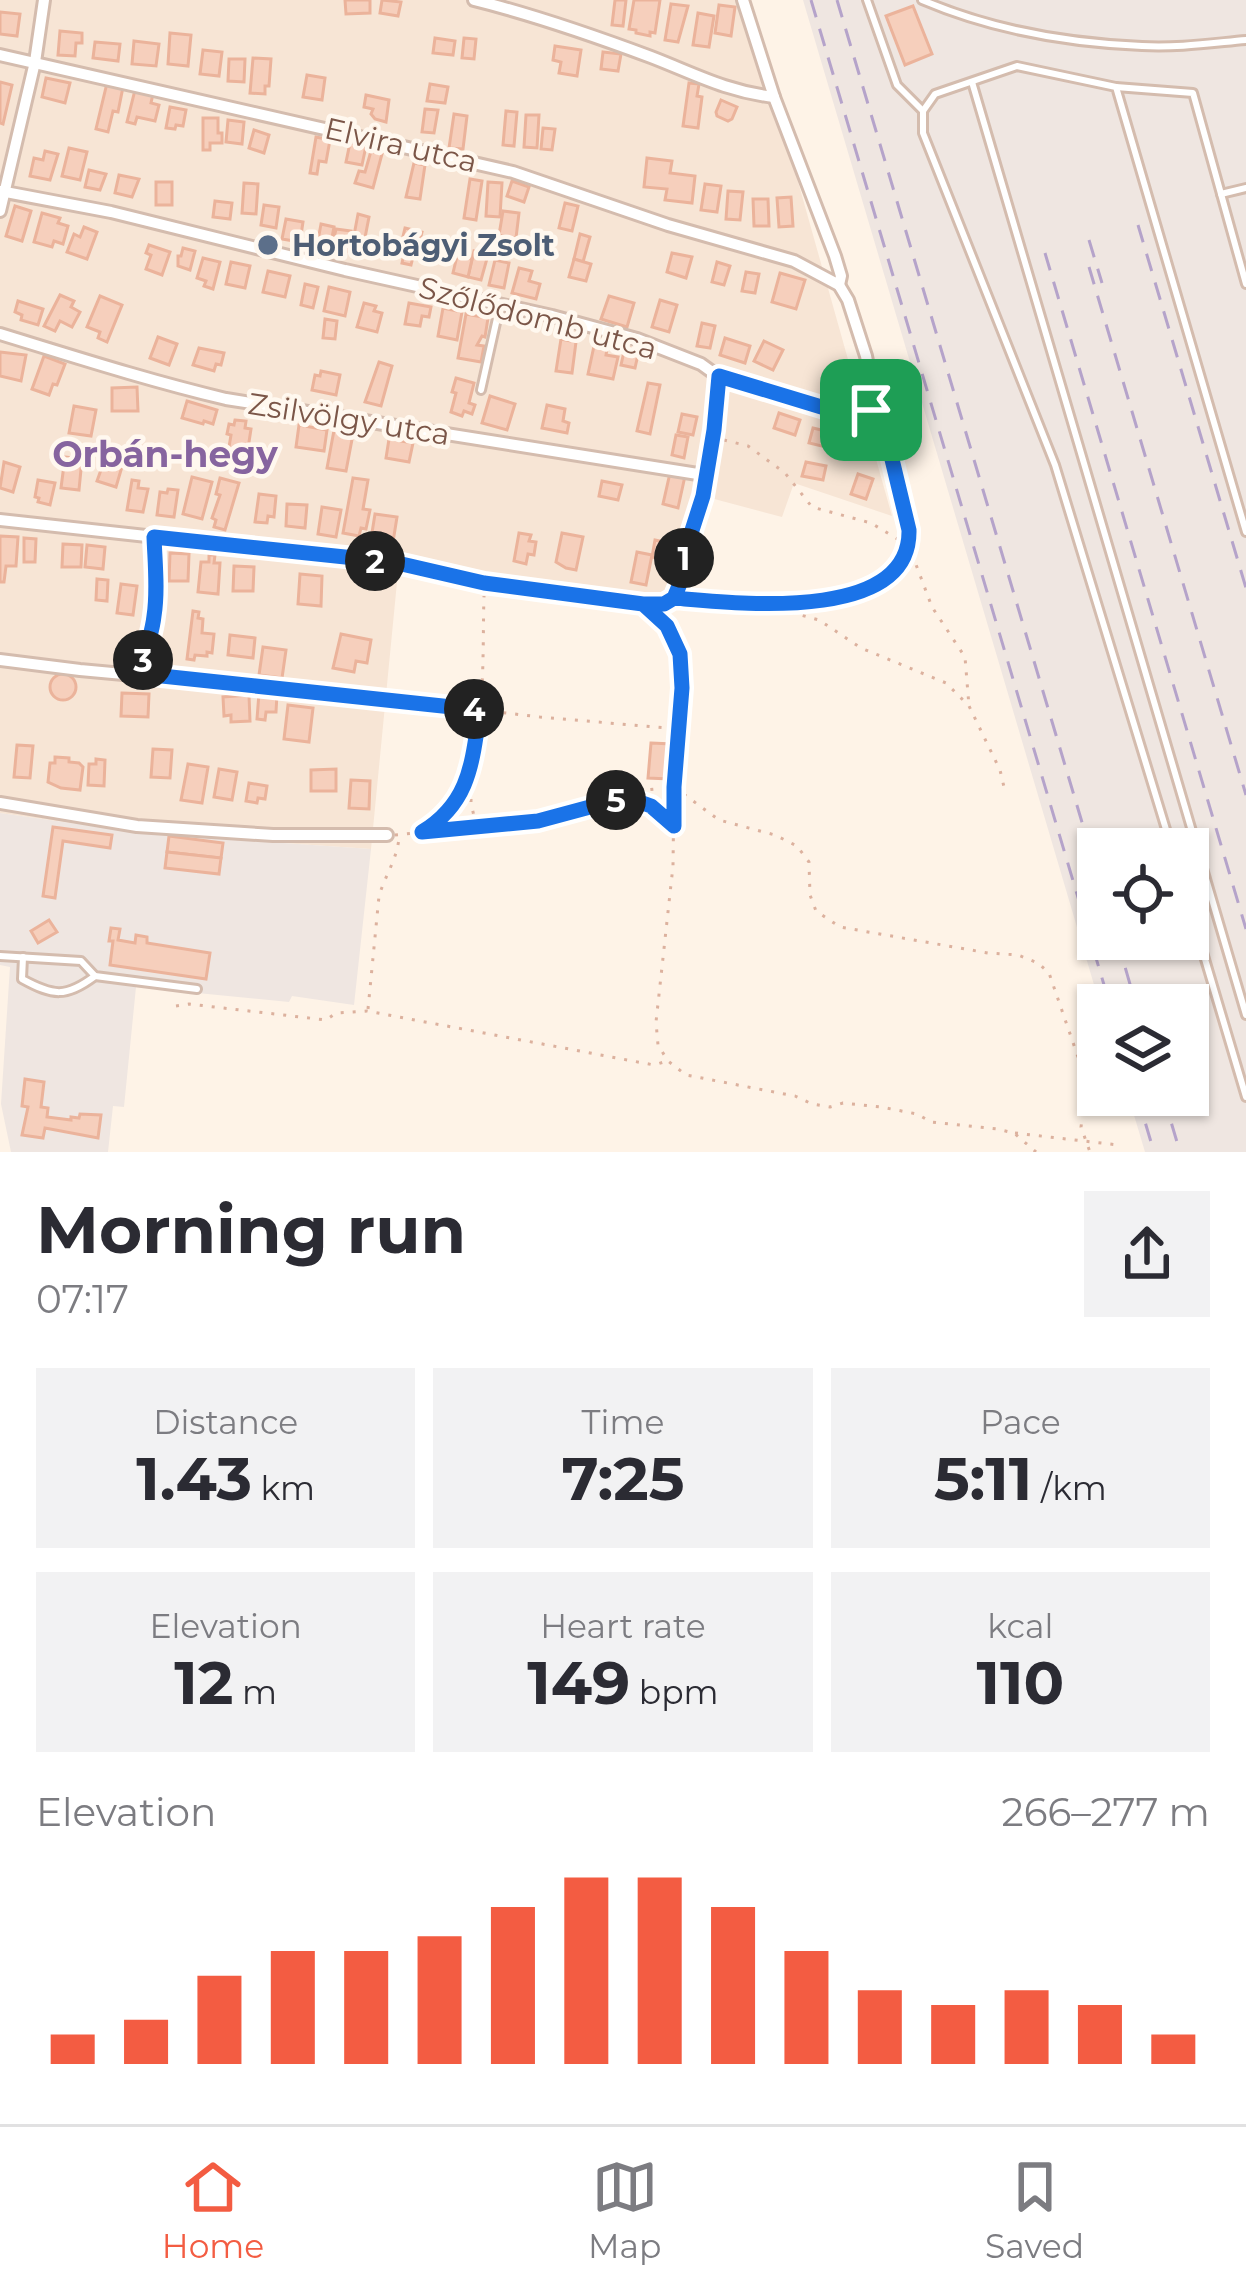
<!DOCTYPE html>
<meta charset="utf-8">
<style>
:root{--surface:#fff;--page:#f2f2f3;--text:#2b2b33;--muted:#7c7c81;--line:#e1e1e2;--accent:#f35c42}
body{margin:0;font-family:Montserrat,sans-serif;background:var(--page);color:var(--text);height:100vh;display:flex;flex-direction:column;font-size:45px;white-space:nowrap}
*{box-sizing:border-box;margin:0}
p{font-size:39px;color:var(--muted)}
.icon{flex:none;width:66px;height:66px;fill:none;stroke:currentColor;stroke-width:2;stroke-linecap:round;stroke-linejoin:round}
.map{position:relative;height:1152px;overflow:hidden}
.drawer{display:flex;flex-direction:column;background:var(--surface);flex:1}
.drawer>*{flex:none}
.tools{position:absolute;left:1077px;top:828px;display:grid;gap:24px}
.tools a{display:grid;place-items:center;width:132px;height:132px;border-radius:0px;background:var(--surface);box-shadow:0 3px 9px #0004;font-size:60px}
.pin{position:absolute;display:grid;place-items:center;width:102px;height:102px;color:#fff;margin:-51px;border-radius:24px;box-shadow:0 6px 18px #0006}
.km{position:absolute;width:60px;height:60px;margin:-30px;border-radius:50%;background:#222;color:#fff;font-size:33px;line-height:60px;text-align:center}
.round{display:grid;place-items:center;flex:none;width:126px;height:126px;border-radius:0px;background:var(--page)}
.head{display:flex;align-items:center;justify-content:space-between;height:204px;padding:0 36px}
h1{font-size:66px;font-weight:700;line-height:90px}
.stats{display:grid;grid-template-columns:repeat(3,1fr);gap:18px;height:204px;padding:12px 36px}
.stats div{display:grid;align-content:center;border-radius:0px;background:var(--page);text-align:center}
.stats b{font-size:60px;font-weight:700}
.stats small{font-size:33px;font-weight:400}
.stats p{font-size:33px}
.chart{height:336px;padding:24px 36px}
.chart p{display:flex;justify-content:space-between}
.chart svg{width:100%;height:216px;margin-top:12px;stroke:var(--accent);stroke-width:6}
.tabs{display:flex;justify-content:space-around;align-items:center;height:168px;border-top:3px solid var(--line);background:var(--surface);font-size:33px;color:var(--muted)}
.tabs a{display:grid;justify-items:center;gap:6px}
.tabs .current{color:var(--accent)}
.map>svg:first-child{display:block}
.residential{fill:#f7e5d5}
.industrial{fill:#efe6e1;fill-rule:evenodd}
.building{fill:#f6cfbc;stroke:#ebb39b;stroke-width:3}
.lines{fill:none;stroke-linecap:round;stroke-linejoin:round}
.service-casing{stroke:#d4bcae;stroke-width:12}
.minor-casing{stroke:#d4bcae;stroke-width:16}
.path{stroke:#dcb19e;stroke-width:3;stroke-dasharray:3 9;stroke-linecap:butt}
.service{stroke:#fff;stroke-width:6}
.minor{stroke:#fff;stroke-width:10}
.rail{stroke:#b5a3ca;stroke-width:3;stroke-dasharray:18 12;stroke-linecap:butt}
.route-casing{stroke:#fff;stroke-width:24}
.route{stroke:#1a73e8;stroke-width:15}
.service-dot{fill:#5c6f8a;stroke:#fff8ef;stroke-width:4.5}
.labels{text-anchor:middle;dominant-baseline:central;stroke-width:9;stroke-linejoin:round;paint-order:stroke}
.street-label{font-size:30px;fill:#7b5648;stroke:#fff8ef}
.service-label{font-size:30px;font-weight:bold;fill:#4e5e75;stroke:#fff8ef;text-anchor:start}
.quarter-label{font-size:36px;font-weight:bold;fill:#86649f;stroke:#fff8ef}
</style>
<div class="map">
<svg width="1246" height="1152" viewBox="0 0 1246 1152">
<rect width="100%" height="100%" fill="#fef3e7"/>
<!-- residential -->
<path class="residential" d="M0,0H747L892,516L794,483L782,517L703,496L678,587L664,605L640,613L490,592L398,572L371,849L149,834L0,813Z"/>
<!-- industrial -->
<g class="industrial">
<path d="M803,0H1246V1152H1145L1128,1095H1188V1005H1100ZM1098,849H1188V939H1098Z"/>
<path d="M0,813L149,834L371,849L354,1005L292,996L289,1002L136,987L124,1107L113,1106L108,1152H11L1,1104L10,967L0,965Z"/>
</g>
<!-- building -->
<g class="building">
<path d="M345,0H370V13L346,14Z"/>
<path d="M382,0L401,2L398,16L380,13Z"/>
<path d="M615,0H626L623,26L612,25Z"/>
<path d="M634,0H660L655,33L650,32V36L636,33V30L629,29Z"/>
<path d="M671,4L688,6L678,42L665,40Z"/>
<path d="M719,5L735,7L731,36L715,33Z"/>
<path d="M913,6L932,54L905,65L886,16Z"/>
<path d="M0,12L20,14L17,36L0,34Z"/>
<path d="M698,13L714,16L709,47L693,45Z"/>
<path d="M60,31L82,33V43H76L75,56L58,55Z"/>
<path d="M170,33L191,35L188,66L168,64Z"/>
<path d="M435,38L455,41L453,55L433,53Z"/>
<path d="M464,38L476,39L474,59L462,58Z"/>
<path d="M134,41L159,44L156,66L132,64Z"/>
<path d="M95,42L120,44L118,61L93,58Z"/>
<path d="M555,46L581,50L577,76L559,73L561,62L553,60Z"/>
<path d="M203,50L222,52L219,76L200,74Z"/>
<path d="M603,52L621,54L618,71L601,69Z"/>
<path d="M253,58L271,59L269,86H265V94L250,93Z"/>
<path d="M229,59H245L244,82L228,81Z"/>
<path d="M307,75L325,78L322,100L303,97Z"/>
<path d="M46,78L70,83L65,103L42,97Z"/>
<path d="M0,82L12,85L3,124L0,123Z"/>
<path d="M107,83L123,87L118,112L113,111L108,132L96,129Z"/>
<path d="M689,83L699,84L697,96L702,97L698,128L683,126Z"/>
<path d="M430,84L448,87L445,103L427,101Z"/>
<path d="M135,90L153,94L151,103L159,105L155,121L137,117L135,124L127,122Z"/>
<path d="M366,95L389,100L386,122L375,119L371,114L373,109L364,107Z"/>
<path d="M721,100L737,107L732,119L728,121L717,116L716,112Z"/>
<path d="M170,107L186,110L183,126L176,125L175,129L166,128Z"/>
<path d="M425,109L438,110L434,133L422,132Z"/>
<path d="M506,111L517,112L514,146L503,145Z"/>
<path d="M454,114L467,116L463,149L449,148Z"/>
<path d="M526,115H539L537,148L524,147Z"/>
<path d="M203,118H218V133H222V143H210V150H203Z"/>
<path d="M228,120L244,122L242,144L226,142Z"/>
<path d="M543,128L555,129L552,150L541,149Z"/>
<path d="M254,130L269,135L264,153L249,148Z"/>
<path d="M316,137L330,140L326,162L319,161L317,174L310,173Z"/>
<path d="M350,143L366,146L362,165L346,162Z"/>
<path d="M69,148L87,152L80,180L62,176Z"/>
<path d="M45,151L58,154L50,180L30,176L34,158L43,160Z"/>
<path d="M371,151L382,154L373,188L355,183L359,171L365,172Z"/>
<path d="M647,158L672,161L670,173L695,176L692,203L665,200L667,189L644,187Z"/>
<path d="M414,163L425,165L420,199L406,197Z"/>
<path d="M89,170L106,174L100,190L85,187Z"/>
<path d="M119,175L139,179L132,197L115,193Z"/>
<path d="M470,179L482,181L476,220L464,218Z"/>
<path d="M512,181L529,187L524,202L507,196Z"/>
<rect x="156" y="182" width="16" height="23"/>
<path d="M488,182L502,183L500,217L486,216Z"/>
<path d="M244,183L258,184L256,214L242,213Z"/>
<path d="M705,184L721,186L717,212L701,210Z"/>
<path d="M728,191L743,192L740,220L726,219Z"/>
<path d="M791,197L793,226L779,227L777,198Z"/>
<path d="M753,199H768L769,226H754Z"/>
<path d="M215,201L232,203L230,219L213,217Z"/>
<path d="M565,203L578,206L572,231L559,228Z"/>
<path d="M264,205L279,207L276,228L261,225Z"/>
<path d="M15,206L31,211L22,241L6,236Z"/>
<path d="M503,211L519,213L516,238L499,235Z"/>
<path d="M42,213L60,218L58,223L68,226L63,244L54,241L52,247L34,242Z"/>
<path d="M358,214L369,217L362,253L351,251Z"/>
<path d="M286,219L303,222L300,242L282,239Z"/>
<path d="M321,224L334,227L330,248L317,246Z"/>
<path d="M84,227L97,232L87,259L67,252L74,234L80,237Z"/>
<path d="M405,228L422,232L416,257H413L411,265L402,263L404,254L399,253Z"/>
<path d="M336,229L351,231L347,251L332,248Z"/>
<path d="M580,234L590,237L583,262L574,259Z"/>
<path d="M149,245L170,252L162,275L146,269L151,255L146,253Z"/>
<path d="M183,248L195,251L190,270L178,266V256H181Z"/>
<path d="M474,251L488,255L481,280L468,277Z"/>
<path d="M672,253L692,257L686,278L667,272Z"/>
<path d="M457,256L472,259L468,277L453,273Z"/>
<path d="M203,258L220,262L213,289L204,286L206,281L197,278Z"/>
<path d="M574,259L591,264L586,281L569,277Z"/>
<path d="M495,260L509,263L504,288L489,285Z"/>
<path d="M231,262L250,266L245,288L226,284Z"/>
<path d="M717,262L730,266L724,285L712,282Z"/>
<path d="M519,268L532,271L529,281L540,284L536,299L512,293Z"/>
<path d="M268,271L290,276L285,297L263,292Z"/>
<path d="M746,272L759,274L755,293L742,291Z"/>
<path d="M780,273L805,280L796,309L772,302Z"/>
<path d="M305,284L318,287L313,308L301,305Z"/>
<path d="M329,287L350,292L345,316L324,311Z"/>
<path d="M60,295L74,301L71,307L80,312L72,327L60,321L55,331L44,326Z"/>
<path d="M100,296L122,305L107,342L98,338L100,332L87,327Z"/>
<path d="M609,296L634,303L627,327L601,319Z"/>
<path d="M660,300L677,305L669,332L652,327Z"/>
<path d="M18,301L43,309L38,325L21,320L22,315L15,312Z"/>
<path d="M364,303L376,306L374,311L382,313L377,332L357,327Z"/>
<path d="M409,303L431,307L429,317L422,316L420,326L405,324Z"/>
<path d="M443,308L462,312L457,340L438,336Z"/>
<path d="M466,314L488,318L485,337L482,336L477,345L484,346L481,362L458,358Z"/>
<path d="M325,319L337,321L335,339L323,338Z"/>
<path d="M702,323L715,326L710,348L697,346Z"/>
<path d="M158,337L177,344L169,365L150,358Z"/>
<path d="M725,338L750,346L745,363L720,355Z"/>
<path d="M561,339L576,342L572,373L556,371Z"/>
<path d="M764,341L783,350L773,370L754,361Z"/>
<path d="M594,346L607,349L606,355L618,357L613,379L588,374Z"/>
<path d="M625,347L639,350L635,368L621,365Z"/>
<path d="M199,348L224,353L221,365L216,364L214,371L193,365Z"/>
<path d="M0,352L26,355L21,381L0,376Z"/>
<path d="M44,356L65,364L57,385L53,384L49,395L32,389Z"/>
<path d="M379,362L392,366L381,406L365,402Z"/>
<path d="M321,371L340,375L336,395L312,390L315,375L320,376Z"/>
<path d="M456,378L474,383L469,403L475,405L472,414L464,411L462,416L451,412L456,393L452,392Z"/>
<path d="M648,383L660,385L650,434L637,431Z"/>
<path d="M137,387L138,411H112V388Z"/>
<path d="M490,396L515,404L507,430L482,423Z"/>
<path d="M187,401L217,410L213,424L204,421L203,424L182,418Z"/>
<path d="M547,405L565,409L563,421L569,423L567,433L542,428Z"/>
<path d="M74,406L96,410L91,436L69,433Z"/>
<path d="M779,413L800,420L795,435L774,428Z"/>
<path d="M682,414L697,417L693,435L678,432Z"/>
<path d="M235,420L246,421L245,428L251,429L245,468L226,465L231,435L227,434L229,424L234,425Z"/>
<path d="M299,425L327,430L324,451L296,447Z"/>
<path d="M335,425L354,429L346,471L327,468Z"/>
<path d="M813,428L834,433L830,448L809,443Z"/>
<path d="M676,435L688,437L684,458L672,455Z"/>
<path d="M389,439L413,443L409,462L386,458Z"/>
<path d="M116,450L126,453L116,487L97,481L102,467L104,468L106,462L112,463Z"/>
<path d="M65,457L82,459L79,490L61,488Z"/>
<path d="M4,462L20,467L13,492L0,488Z"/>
<path d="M806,462L826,466L823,480L802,476Z"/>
<path d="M670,473L685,476L678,508L663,504Z"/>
<path d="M858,474L873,479L866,499L851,494Z"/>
<path d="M192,477L212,482L202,519L183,514Z"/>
<path d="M220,478L239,483L225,530L214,527L216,520L212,518L220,495L216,494Z"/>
<path d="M353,478L368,480L363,509L370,510L366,529L361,528L359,536L343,533Z"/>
<path d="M38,480L55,483L50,505L38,502L39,498L35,497Z"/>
<path d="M132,480L139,481L138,488L148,489L143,512L127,510Z"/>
<path d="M602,481L622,485L618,500L599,496Z"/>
<path d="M168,489L178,490L174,517L157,515L160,492L167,493Z"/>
<path d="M259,494L276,496L274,517L268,516L267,523L255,522Z"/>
<path d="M287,504L307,505L305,528L286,526Z"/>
<path d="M322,507L341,510L336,537L318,534Z"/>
<path d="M375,514L397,517L393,542L371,539Z"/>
<path d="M519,533L531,535L529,541L536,542L534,555L528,554L526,564L514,561Z"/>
<path d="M562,533L583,537L576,570L566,568L556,562Z"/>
<path d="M0,536L18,537L16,566H6L4,582H0Z"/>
<path d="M24,538L36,539L35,562H24Z"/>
<path d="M655,540L674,544L671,557L664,555L663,559L652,557Z"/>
<path d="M63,544L82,545L81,567H62Z"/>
<path d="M87,545L105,547L103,569L85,567Z"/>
<path d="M637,552L652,555L646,585L631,582Z"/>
<path d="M170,553L189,554L188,581H169Z"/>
<path d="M209,555H215L214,563H220L218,594L198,592L201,562H209Z"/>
<path d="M234,566L254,567L253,591H233Z"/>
<path d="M300,574L322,576L321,606L298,604Z"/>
<path d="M97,579L108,580L107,601L96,600Z"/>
<path d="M121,584L137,586L133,615L117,613Z"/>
<path d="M193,611L199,612L198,618L203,619L202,633L214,634L212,653L207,652V656L195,655L194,660L187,659Z"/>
<path d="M341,634L371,640L367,663L356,661L354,672L333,668Z"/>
<path d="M230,635L255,638L253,658L228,655Z"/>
<path d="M263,647L286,650L282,678L259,675Z"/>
<circle cx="63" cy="687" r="13"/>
<path d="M122,693L149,694L148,717L121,716Z"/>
<path d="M259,693L277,694L276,712H266L265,720L257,719Z"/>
<path d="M249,695L250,721L231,722V715L224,716L223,697Z"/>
<path d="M288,705L313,708L309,742L284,739Z"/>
<path d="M651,743L672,744L669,779L648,778Z"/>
<path d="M17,745L33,746L30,778L14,777Z"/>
<path d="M153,749L172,750L170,778L151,777Z"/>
<path d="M55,757L69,758V762L79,763L83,767L80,790L61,788L48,782L50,763H55Z"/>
<path d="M96,759L105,760L104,786L88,785L89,764H96Z"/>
<path d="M188,764L208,767L202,803L181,800Z"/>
<path d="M219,769L237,772L232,800L214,797Z"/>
<path d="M336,769V791H311V770Z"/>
<path d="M351,780L370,781L369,809L349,808Z"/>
<path d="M249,783L267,786L265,799L258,798L257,803L246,801Z"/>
<path d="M53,827L112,835L110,848L63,841L55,898L43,896Z"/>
<path d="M169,836L223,843L221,858L167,852Z"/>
<path d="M167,852L221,858L219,874L165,868Z"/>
<path d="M49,920L57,932L38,943L31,931Z"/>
<path d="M111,928L120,929L118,940L135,943L136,935L147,937V943L210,953L206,979L110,965L113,941H109Z"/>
<path d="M25,1079L44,1082L41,1107L48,1108L47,1117L71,1120V1117L79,1118L80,1114L101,1115L98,1138L45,1128L43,1138L22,1135L28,1107L22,1106Z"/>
</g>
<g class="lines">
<defs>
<g id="service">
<path d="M867,0L897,85L923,111"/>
<path d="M922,0C990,29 1068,43 1142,46C1177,48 1212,43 1246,40"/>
<path d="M972,82L1246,1015"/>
<path d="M1116,87L1193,93L1246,284"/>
<path d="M1221,194L1246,188"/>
<path d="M481,390L500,305"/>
<path d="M143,674C144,654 152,636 154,616C158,591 155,563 155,537"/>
<path d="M1172,849L1055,465L923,133V111L935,94L1017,66L1116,87L1246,532"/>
<path d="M1188,902L1246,1097"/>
<path d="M0,956L81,961L95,976L197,989"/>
<path d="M23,957L22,979C53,996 66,998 95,976"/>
</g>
<g id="minor">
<path d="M474,0C535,15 592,35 651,57C695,74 725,91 774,97"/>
<path d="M743,0L774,97L835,256L841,276L839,285"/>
<path d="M0,55L513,172L668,225L794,261L839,285L848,300L866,356L875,402L871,410L863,417L851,416L794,397L719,377L701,364L637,339L552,316L345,270L111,212L0,191"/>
<path d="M0,211L35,62L44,0"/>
<path d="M0,334C75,357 150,381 226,399L704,475"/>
<path d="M0,520L393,563L484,583L664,605L674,598L678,587L703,496L704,475L714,430L719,377"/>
<path d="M0,660L80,670L383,698"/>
<path d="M0,803L137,826L273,835H387"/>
</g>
</defs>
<!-- service casing -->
<use href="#service" class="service-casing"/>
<!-- minor casing -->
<use href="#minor" class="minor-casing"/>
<!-- path -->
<g class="path">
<path d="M724,440L748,446L785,473L812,507L871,523L909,546L932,607L965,657L969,706"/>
<path d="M688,599C713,601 739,606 765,606C780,606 797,602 813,600C857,593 910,587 909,530L883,422L877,416"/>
<path d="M768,606L819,620L861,648L946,683L969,706L1000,770L1004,787"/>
<path d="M658,617L667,626L679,654L682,688L674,787L673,866L656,1022L658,1045L668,1061L686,1075L795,1096L812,1104L830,1107L843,1103L881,1107L917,1114L931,1122L997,1129L1014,1133L1036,1152"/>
<path d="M396,700L540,717L678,729"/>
<path d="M471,775V803L476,825"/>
<path d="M616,800L646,790L674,787L719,820L775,835L797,846L809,862L810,895L816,911L840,927L988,953L1018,955L1038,963L1049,973L1087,1083L1081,1127L1090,1152"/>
<path d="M424,831C435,824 444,818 452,807C488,760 482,654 484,596"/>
<path d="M395,835L539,821L616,800L637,801L651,806L674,826"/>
<path d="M176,1006L189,1004L326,1020L336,1013L367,1011L654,1065L667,1061"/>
<path d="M368,1009L379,896C385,876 397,859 399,838"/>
<path d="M1015,1133L1118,1145"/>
</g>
<!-- service -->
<use href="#service" class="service"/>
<!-- minor -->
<use href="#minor" class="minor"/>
<!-- rail -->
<g class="rail">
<path d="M811,0L1110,1005"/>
<path d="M837,0L1098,876"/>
<path d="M1138,225L1246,588"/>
<path d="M1089,240L1102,283"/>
<path d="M1045,253L1246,929"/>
<path d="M1089,267L1246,795"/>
<path d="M1117,939L1136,1005"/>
<path d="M1137,1095L1154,1152"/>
<path d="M1163,1095L1180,1152"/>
</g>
</g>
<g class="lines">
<defs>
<path id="route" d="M871,410L863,417L851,416L719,376L714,430L703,496L686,549L679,586L674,598L664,604H643L484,583L393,562L154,537C155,563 158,591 154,616C152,636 143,654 143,674L480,710C472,761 471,802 422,832L538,821L616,800L637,801L651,806L674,826V787L682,688L680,654L667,626L643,604H664L674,598C734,603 911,624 909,530L883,422L871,410"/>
</defs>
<!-- route casing -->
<use href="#route" class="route-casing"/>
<!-- route -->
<use href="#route" class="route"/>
</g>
<!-- markers -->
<circle class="service-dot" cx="268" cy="245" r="12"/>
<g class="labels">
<!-- street labels -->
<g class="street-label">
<text transform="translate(401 145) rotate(13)">Elvira utca</text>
<text transform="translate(538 318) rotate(15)">Szőlődomb utca</text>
<text transform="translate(349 419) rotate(9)">Zsilvölgy utca</text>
</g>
<!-- service labels -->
<g class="service-label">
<text x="292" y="245">Hortobágyi Zsolt</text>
</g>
<!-- quarter labels -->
<g class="quarter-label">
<text x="165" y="454">Orbán-hegy</text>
</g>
</g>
</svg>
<div class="tools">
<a><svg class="icon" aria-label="locate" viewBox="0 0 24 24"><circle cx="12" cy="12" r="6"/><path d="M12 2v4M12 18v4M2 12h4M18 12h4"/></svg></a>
<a><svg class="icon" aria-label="layers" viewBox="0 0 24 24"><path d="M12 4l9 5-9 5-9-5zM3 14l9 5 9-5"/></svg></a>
</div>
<div class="pin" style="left:871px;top:410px;background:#1e9e55"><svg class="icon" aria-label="arrive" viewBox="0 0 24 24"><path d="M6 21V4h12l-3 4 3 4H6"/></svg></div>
<b class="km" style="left:684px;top:558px">1</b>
<b class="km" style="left:375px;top:561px">2</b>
<b class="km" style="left:143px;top:660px">3</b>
<b class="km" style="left:474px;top:709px">4</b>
<b class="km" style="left:616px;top:800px">5</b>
</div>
<section class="drawer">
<div class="head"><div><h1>Morning run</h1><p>07:17</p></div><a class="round"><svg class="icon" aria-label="share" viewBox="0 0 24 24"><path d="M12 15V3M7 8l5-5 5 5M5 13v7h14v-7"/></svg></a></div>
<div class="stats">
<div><p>Distance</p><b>1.43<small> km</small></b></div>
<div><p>Time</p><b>7:25</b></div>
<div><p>Pace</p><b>5:11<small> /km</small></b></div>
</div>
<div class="stats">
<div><p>Elevation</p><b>12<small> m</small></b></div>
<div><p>Heart rate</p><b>149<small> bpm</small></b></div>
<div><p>kcal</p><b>110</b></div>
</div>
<div class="chart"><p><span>Elevation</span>266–277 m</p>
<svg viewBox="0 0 160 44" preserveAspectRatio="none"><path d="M5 44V38M15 44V35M25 44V26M35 44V21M45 44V21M55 44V18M65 44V12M75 44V6M85 44V6M95 44V12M105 44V21M115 44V29M125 44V32M135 44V29M145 44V32M155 44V38"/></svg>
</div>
</section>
<nav class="tabs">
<a class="current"><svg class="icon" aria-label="home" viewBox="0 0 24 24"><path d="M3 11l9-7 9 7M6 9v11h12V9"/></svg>Home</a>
<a><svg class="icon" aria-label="map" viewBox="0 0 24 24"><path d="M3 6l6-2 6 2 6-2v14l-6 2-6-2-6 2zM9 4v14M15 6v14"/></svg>Map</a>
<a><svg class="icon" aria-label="saved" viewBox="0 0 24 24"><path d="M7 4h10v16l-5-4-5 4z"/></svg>Saved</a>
</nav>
